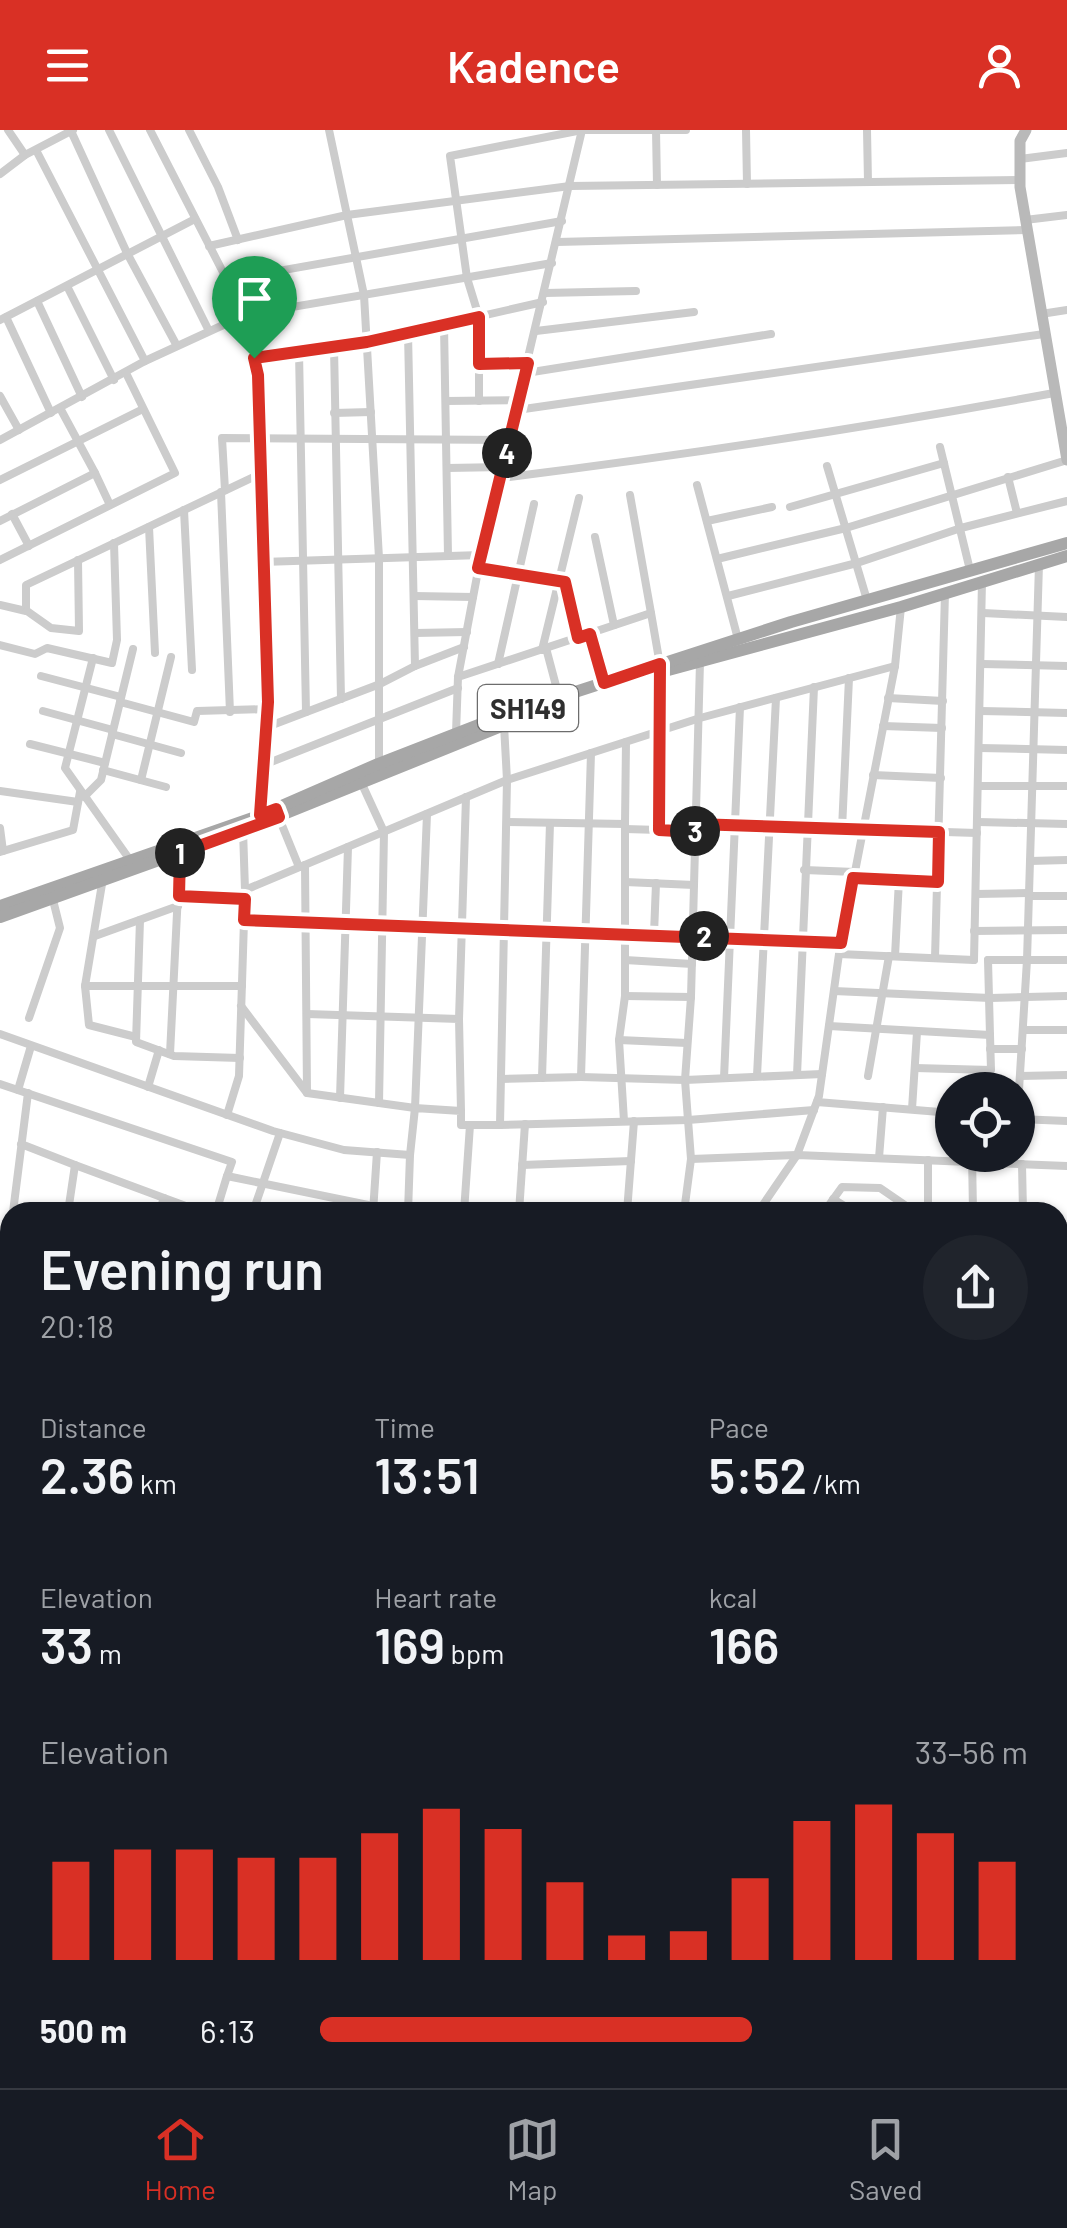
<!DOCTYPE html>
<meta charset="utf-8">
<style>
:root{--surface:#171b24;--page:#20242c;--text:#f1f3f6;--muted:#9ea1a6;--line:#363941;--accent:#d93025}
body{margin:0;font-family:Barlow,sans-serif;background:var(--page);color:var(--text);height:100vh;display:flex;flex-direction:column;font-size:38px;white-space:nowrap}
*{box-sizing:border-box;margin:0}
p{font-size:32px;color:var(--muted)}
.icon{flex:none;width:55px;height:55px;fill:none;stroke:currentColor;stroke-width:2;stroke-linecap:round;stroke-linejoin:round}
.map{position:relative;flex:1;overflow:hidden}
.details{position:absolute;left:0px;top:1072px;width:1068px;height:888px;display:flex;flex-direction:column;background:var(--surface);border-radius:30px 30px 0 0;box-shadow:0 2px 8px #0004}
.details>*{flex:none}
.fabs{position:absolute;left:935px;top:942px;display:grid;gap:20px}
.fabs a{display:grid;place-items:center;width:100px;height:100px;border-radius:50%;background:var(--surface);box-shadow:0 2px 8px #0004;font-size:50px}
.pin{position:absolute;display:grid;place-items:center;width:85px;height:85px;color:#fff;margin:-102px -42px;border-radius:50% 50% 50% 0;rotate:-45deg;box-shadow:0 0 10px #0007}
.pin .icon{rotate:45deg}
.km{position:absolute;width:50px;height:50px;margin:-25px;border-radius:50%;background:#222;color:#fff;font-size:28px;line-height:50px;text-align:center}
.round{display:grid;place-items:center;flex:none;width:105px;height:105px;border-radius:52px;background:var(--page)}
.headline{display:flex;align-items:center;justify-content:space-between;height:170px;padding:0 40px}
h1{font-size:55px;font-weight:600;line-height:75px}
.figures{display:grid;grid-template-columns:repeat(3,1fr);gap:15px;height:170px;padding:10px 40px}
.figures div{display:grid;align-content:center}
.figures b{font-size:50px;font-weight:600}
.figures small{font-size:28px;font-weight:400}
.figures p{font-size:28px}
.chart{height:280px;padding:20px 40px}
.chart p{display:flex;justify-content:space-between}
.chart svg{width:100%;height:180px;margin-top:10px;stroke:var(--accent);stroke-width:6}
ul{padding:0 40px;list-style:none;font-size:32px}
li{display:grid;grid-template-columns:160px 120px 1fr;align-items:center;height:75px}
li i{height:25px;border-radius:12px;background:var(--accent)}
header{display:flex;justify-content:space-between;align-items:center;height:130px;padding:0 40px;background:var(--accent);color:#fff;font-size:45px;font-weight:600}
.tab-bar{display:flex;justify-content:space-around;align-items:center;height:140px;border-top:2px solid var(--line);background:var(--surface);font-size:28px;color:var(--muted)}
.tab-bar a{display:grid;justify-items:center;gap:5px}
.tab-bar .active{color:var(--accent)}
.map>svg:first-child{display:block}
.lines{fill:none;stroke-linecap:round;stroke-linejoin:round}
.street{stroke:#ccc;stroke-width:8}
.secondary{stroke:#b9b9b9;stroke-width:11}
.primary{stroke:#a7a7a7;stroke-width:12}
.route-casing{stroke:#fff;stroke-width:20}
.route{stroke:#d93025;stroke-width:12}
.labels{text-anchor:middle;dominant-baseline:central;stroke-width:10;stroke-linejoin:round;paint-order:stroke}
.shield{fill:#fff;stroke:#6d6d6d;stroke-width:2.5}
.shield-label{font-size:28px;font-weight:bold;fill:#2f2f2f}
</style>
<header><svg class="icon" aria-label="menu" viewBox="0 0 24 24"><path d="M4 6h16M4 12h16M4 18h16"/></svg>Kadence<svg class="icon" aria-label="person" viewBox="0 0 24 24"><circle cx="12" cy="8" r="4"/><path d="M4 21q1-7 8-7t8 7"/></svg></header>
<div class="map">
<svg width="1067" height="1958" viewBox="0 0 1067 1958">
<rect width="100%" height="100%" fill="#fff"/>
<g class="lines">
<!-- street -->
<g class="street">
<path d="M8,0L25,25"/>
<path d="M109,0L209,201"/>
<path d="M150,0L245,185L258,245L268,572L261,685"/>
<path d="M189,0L218,57L238,110"/>
<path d="M656,0L657,55"/>
<path d="M746,0L747,54"/>
<path d="M867,0L868,52"/>
<path d="M71,1L127,123L177,216"/>
<path d="M1020,29L1067,23"/>
<path d="M0,44L25,25L73,0"/>
<path d="M1025,90L1067,85"/>
<path d="M557,112L1027,100"/>
<path d="M209,116L347,85L329,0"/>
<path d="M227,150L562,91"/>
<path d="M67,156L114,250"/>
<path d="M545,163L636,161"/>
<path d="M37,171L82,267"/>
<path d="M1041,184L1067,180"/>
<path d="M6,187L51,283"/>
<path d="M0,190L195,89"/>
<path d="M444,195L448,426"/>
<path d="M536,201L694,182"/>
<path d="M334,217L341,569"/>
<path d="M299,222L306,582"/>
<path d="M254,228L367,212L543,172"/>
<path d="M145,231L245,185L552,133"/>
<path d="M479,234L529,233"/>
<path d="M526,243L771,204"/>
<path d="M0,266L19,300"/>
<path d="M446,271L520,270"/>
<path d="M479,271V187L467,148L450,26L582,0H686"/>
<path d="M60,278L95,343"/>
<path d="M517,280L1044,204"/>
<path d="M334,283L371,282"/>
<path d="M0,310L145,231L36,20"/>
<path d="M940,317L970,440"/>
<path d="M827,336L867,470"/>
<path d="M447,338L504,337"/>
<path d="M1008,347L1017,383"/>
<path d="M501,348C686,325 870,297 1054,263"/>
<path d="M0,350L143,279"/>
<path d="M697,355L738,509"/>
<path d="M225,360L222,308L510,310"/>
<path d="M221,362L230,582"/>
<path d="M630,365L651,483"/>
<path d="M790,377L944,333"/>
<path d="M184,380L192,540"/>
<path d="M12,384L29,416"/>
<path d="M0,391L95,343L110,375"/>
<path d="M707,391L772,377"/>
<path d="M149,397L155,523"/>
<path d="M595,407L614,495"/>
<path d="M717,429L846,398L1067,330"/>
<path d="M0,430L175,343L126,243"/>
<path d="M262,432L481,425"/>
<path d="M478,438L565,452L578,508"/>
<path d="M414,466L473,467"/>
<path d="M728,466L857,433L961,398L1067,371"/>
<path d="M0,475L26,481V455L260,344"/>
<path d="M27,481L51,498L79,501L78,430"/>
<path d="M983,483L1067,487"/>
<path d="M415,503L467,502"/>
<path d="M591,504L604,552"/>
<path d="M0,515L35,524L47,518L112,533L117,510L114,413"/>
<path d="M546,518L559,567"/>
<path d="M133,519L120,572L194,592L197,581L268,579"/>
<path d="M542,520L579,368"/>
<path d="M93,528L65,638L130,730"/>
<path d="M498,534L534,374"/>
<path d="M982,534L1067,536"/>
<path d="M415,536L464,517"/>
<path d="M41,546L121,567"/>
<path d="M458,547L651,483L660,535L659,700"/>
<path d="M888,568L943,571"/>
<path d="M43,581L113,600"/>
<path d="M981,581L1067,583"/>
<path d="M504,595L507,650L500,995L688,990L685,950L691,867L700,532"/>
<path d="M883,596L942,598"/>
<path d="M267,597L380,554L415,536L408,203"/>
<path d="M456,603L458,547L481,425L582,0"/>
<path d="M112,604L181,623"/>
<path d="M30,614L105,633"/>
<path d="M980,618L1067,620"/>
<path d="M379,633V428L364,165L347,85L570,56L1020,50"/>
<path d="M266,634L458,558"/>
<path d="M103,640L166,657"/>
<path d="M873,645L941,648"/>
<path d="M141,650L171,527"/>
<path d="M361,652L384,702L379,973"/>
<path d="M979,656H1067"/>
<path d="M0,661L78,672"/>
<path d="M84,667L101,650L120,572"/>
<path d="M277,683L299,737"/>
<path d="M507,692L625,694L626,612"/>
<path d="M978,692L1067,694"/>
<path d="M695,694L977,703"/>
<path d="M0,698L3,721"/>
<path d="M625,699L695,701"/>
<path d="M842,699L849,548"/>
<path d="M0,722L73,700L80,662"/>
<path d="M1030,731L1067,730"/>
<path d="M305,735L307,963"/>
<path d="M804,740L855,742"/>
<path d="M103,748L85,856H242"/>
<path d="M853,748L937,752"/>
<path d="M625,752L694,755"/>
<path d="M245,760L507,650L700,588L895,536"/>
<path d="M976,764L1029,763"/>
<path d="M179,766L245,769"/>
<path d="M1029,766H1067"/>
<path d="M244,789L841,813"/>
<path d="M140,790L136,912L174,926L240,928"/>
<path d="M974,801L1067,800"/>
<path d="M654,804L656,753"/>
<path d="M95,806L178,776"/>
<path d="M839,824L974,830"/>
<path d="M895,826L899,750"/>
<path d="M935,828L945,463"/>
<path d="M625,830L692,834"/>
<path d="M974,830L982,451"/>
<path d="M988,830H1067"/>
<path d="M85,856L89,895L136,907"/>
<path d="M834,861L990,868L1067,866"/>
<path d="M625,866L691,867"/>
<path d="M241,876L307,963L415,978L427,684"/>
<path d="M307,884L459,889L461,981"/>
<path d="M29,888L60,798L52,766"/>
<path d="M459,889L466,667"/>
<path d="M829,896L990,905L988,830"/>
<path d="M1023,900H1067"/>
<path d="M0,904L273,1001L344,1020L410,1025L415,978L461,981V995H500"/>
<path d="M619,910L687,913"/>
<path d="M990,919H1022"/>
<path d="M170,924L180,723"/>
<path d="M915,938L991,940L990,905"/>
<path d="M797,945L814,557"/>
<path d="M757,946L776,568"/>
<path d="M868,946L889,826"/>
<path d="M1020,946L1067,945"/>
<path d="M581,947L685,950L822,944"/>
<path d="M542,948L550,693"/>
<path d="M724,948L740,577"/>
<path d="M501,949L581,947L591,623"/>
<path d="M0,954L232,1032L227,1046L373,1076L408,1077"/>
<path d="M148,957L159,920"/>
<path d="M18,960L31,916"/>
<path d="M340,968L348,717"/>
<path d="M817,972L952,983"/>
<path d="M1018,976L1027,830L1039,434"/>
<path d="M912,979L917,902"/>
<path d="M227,985L239,946L245,760L243,700"/>
<path d="M1018,989L1067,991"/>
<path d="M624,991L619,910L625,866V694"/>
<path d="M21,1014L75,1035"/>
<path d="M972,1025L973,1082"/>
<path d="M879,1028L883,977"/>
<path d="M691,1029L797,1025L1067,1036"/>
<path d="M928,1030V1082"/>
<path d="M1022,1034L1023,1082"/>
<path d="M522,1035L631,1031"/>
<path d="M833,1069L854,1082"/>
<path d="M685,1076L730,1082"/>
<path d="M13,1082L28,963"/>
<path d="M68,1082L75,1035L164,1068"/>
<path d="M159,1082L164,1068L202,1082"/>
<path d="M216,1082L227,1046"/>
<path d="M253,1082L280,1003"/>
<path d="M373,1082L377,1022"/>
<path d="M408,1082L410,1025"/>
<path d="M464,1082L470,995"/>
<path d="M519,1082L525,994"/>
<path d="M627,1082L634,991"/>
<path d="M684,1082L691,1029L688,990L814,980"/>
<path d="M758,1082L797,1025L819,966L839,824L895,536L901,477"/>
<path d="M824,1082L842,1057L880,1058L915,1082"/>
<path d="M1058,1095L1067,1096"/>
<path d="M10,1103V1114"/>
<path d="M1058,1131H1067"/>
<path d="M1058,1194H1067"/>
<path d="M5,1244L8,1153"/>
<path d="M0,1284L10,1286"/>
<path d="M1058,1296H1067"/>
<path d="M0,1326L10,1328"/>
<path d="M1058,1334H1067"/>
<path d="M1058,1416H1067"/>
<path d="M1058,1535L1067,1533"/>
<path d="M0,1555L10,1549"/>
<path d="M0,1585L10,1579"/>
<path d="M0,1608L8,1773"/>
<path d="M1058,1610L1067,1663"/>
<path d="M1058,1698L1067,1699"/>
<path d="M1058,1743L1067,1745"/>
<path d="M0,1824L10,1825"/>
<path d="M0,1876H10"/>
<path d="M0,1929H10"/>
<path d="M456,1950L462,1958"/>
<path d="M517,1950L524,1958"/>
<path d="M585,1950L592,1958"/>
<path d="M695,1950L708,1958"/>
<path d="M105,1958V1950"/>
<path d="M240,1958L241,1950"/>
<path d="M322,1958L333,1950"/>
<path d="M415,1958L426,1950"/>
<path d="M619,1958L624,1950"/>
<path d="M663,1958L668,1950"/>
<path d="M745,1958L750,1950"/>
<path d="M786,1958L791,1950"/>
<path d="M835,1958L838,1950"/>
<path d="M887,1958L888,1950"/>
</g>
<!-- secondary -->
<g class="secondary">
<path d="M1026,0L1020,11V57L1067,330"/>
<path d="M0,1477L10,1480"/>
<path d="M971,1950L988,1958"/>
<path d="M987,1950L1005,1958"/>
</g>
<!-- primary -->
<g class="primary">
<path d="M661,542L901,477L1067,426"/>
<path d="M259,694L504,595L561,576"/>
<path d="M0,776L261,685L378,634L504,585L791,492L1067,413"/>
<path d="M0,787L231,704"/>
</g>
</g>
<g class="lines">
<defs>
<path id="route" d="M479,187V234L528,233L478,438L565,452L578,508L590,504L604,553L660,534L659,700L695,702V694L939,702L938,752L853,748L841,813L244,790L245,769L179,766L180,723L279,687L276,679L260,685L268,572L258,245L254,228L367,212Z"/>
</defs>
<!-- route casing -->
<use href="#route" class="route-casing"/>
<!-- route -->
<use href="#route" class="route"/>
</g>
<g class="labels">
<!-- shield labels -->
<rect class="shield" x="478" y="555" width="100" height="46" rx="8"/>
<g class="shield-label">
<text x="528" y="578">SH149</text>
</g>
</g>
</svg>
<div class="fabs">
<a><svg class="icon" aria-label="locate" viewBox="0 0 24 24"><circle cx="12" cy="12" r="6"/><path d="M12 2v4M12 18v4M2 12h4M18 12h4"/></svg></a>
</div>
<div class="pin" style="left:254px;top:228px;background:#1e9e55"><svg class="icon" aria-label="arrive" viewBox="0 0 24 24"><path d="M6 21V4h12l-3 4 3 4H6"/></svg></div>
<b class="km" style="left:180px;top:723px">1</b>
<b class="km" style="left:704px;top:806px">2</b>
<b class="km" style="left:695px;top:701px">3</b>
<b class="km" style="left:507px;top:323px">4</b>
<section class="details">
<div class="headline"><div><h1>Evening run</h1><p>20:18</p></div><a class="round"><svg class="icon" aria-label="share" viewBox="0 0 24 24"><path d="M12 15V3M7 8l5-5 5 5M5 13v7h14v-7"/></svg></a></div>
<div class="figures">
<div><p>Distance</p><b>2.36<small> km</small></b></div>
<div><p>Time</p><b>13:51</b></div>
<div><p>Pace</p><b>5:52<small> /km</small></b></div>
</div>
<div class="figures">
<div><p>Elevation</p><b>33<small> m</small></b></div>
<div><p>Heart rate</p><b>169<small> bpm</small></b></div>
<div><p>kcal</p><b>166</b></div>
</div>
<div class="chart"><p><span>Elevation</span>33–56 m</p>
<svg viewBox="0 0 160 44" preserveAspectRatio="none"><path d="M5 44V20M15 44V17M25 44V17M35 44V19M45 44V19M55 44V13M65 44V7M75 44V12M85 44V25M95 44V38M105 44V37M115 44V24M125 44V10M135 44V6M145 44V13M155 44V20"/></svg>
</div>
<ul>
<li><b>500 m</b>6:13<i style="width:61%"></i></li>
</ul>
</section>
</div>
<nav class="tab-bar">
<a class="active"><svg class="icon" aria-label="home" viewBox="0 0 24 24"><path d="M3 11l9-7 9 7M6 9v11h12V9"/></svg>Home</a>
<a><svg class="icon" aria-label="map" viewBox="0 0 24 24"><path d="M3 6l6-2 6 2 6-2v14l-6 2-6-2-6 2zM9 4v14M15 6v14"/></svg>Map</a>
<a><svg class="icon" aria-label="saved" viewBox="0 0 24 24"><path d="M7 4h10v16l-5-4-5 4z"/></svg>Saved</a>
</nav>
